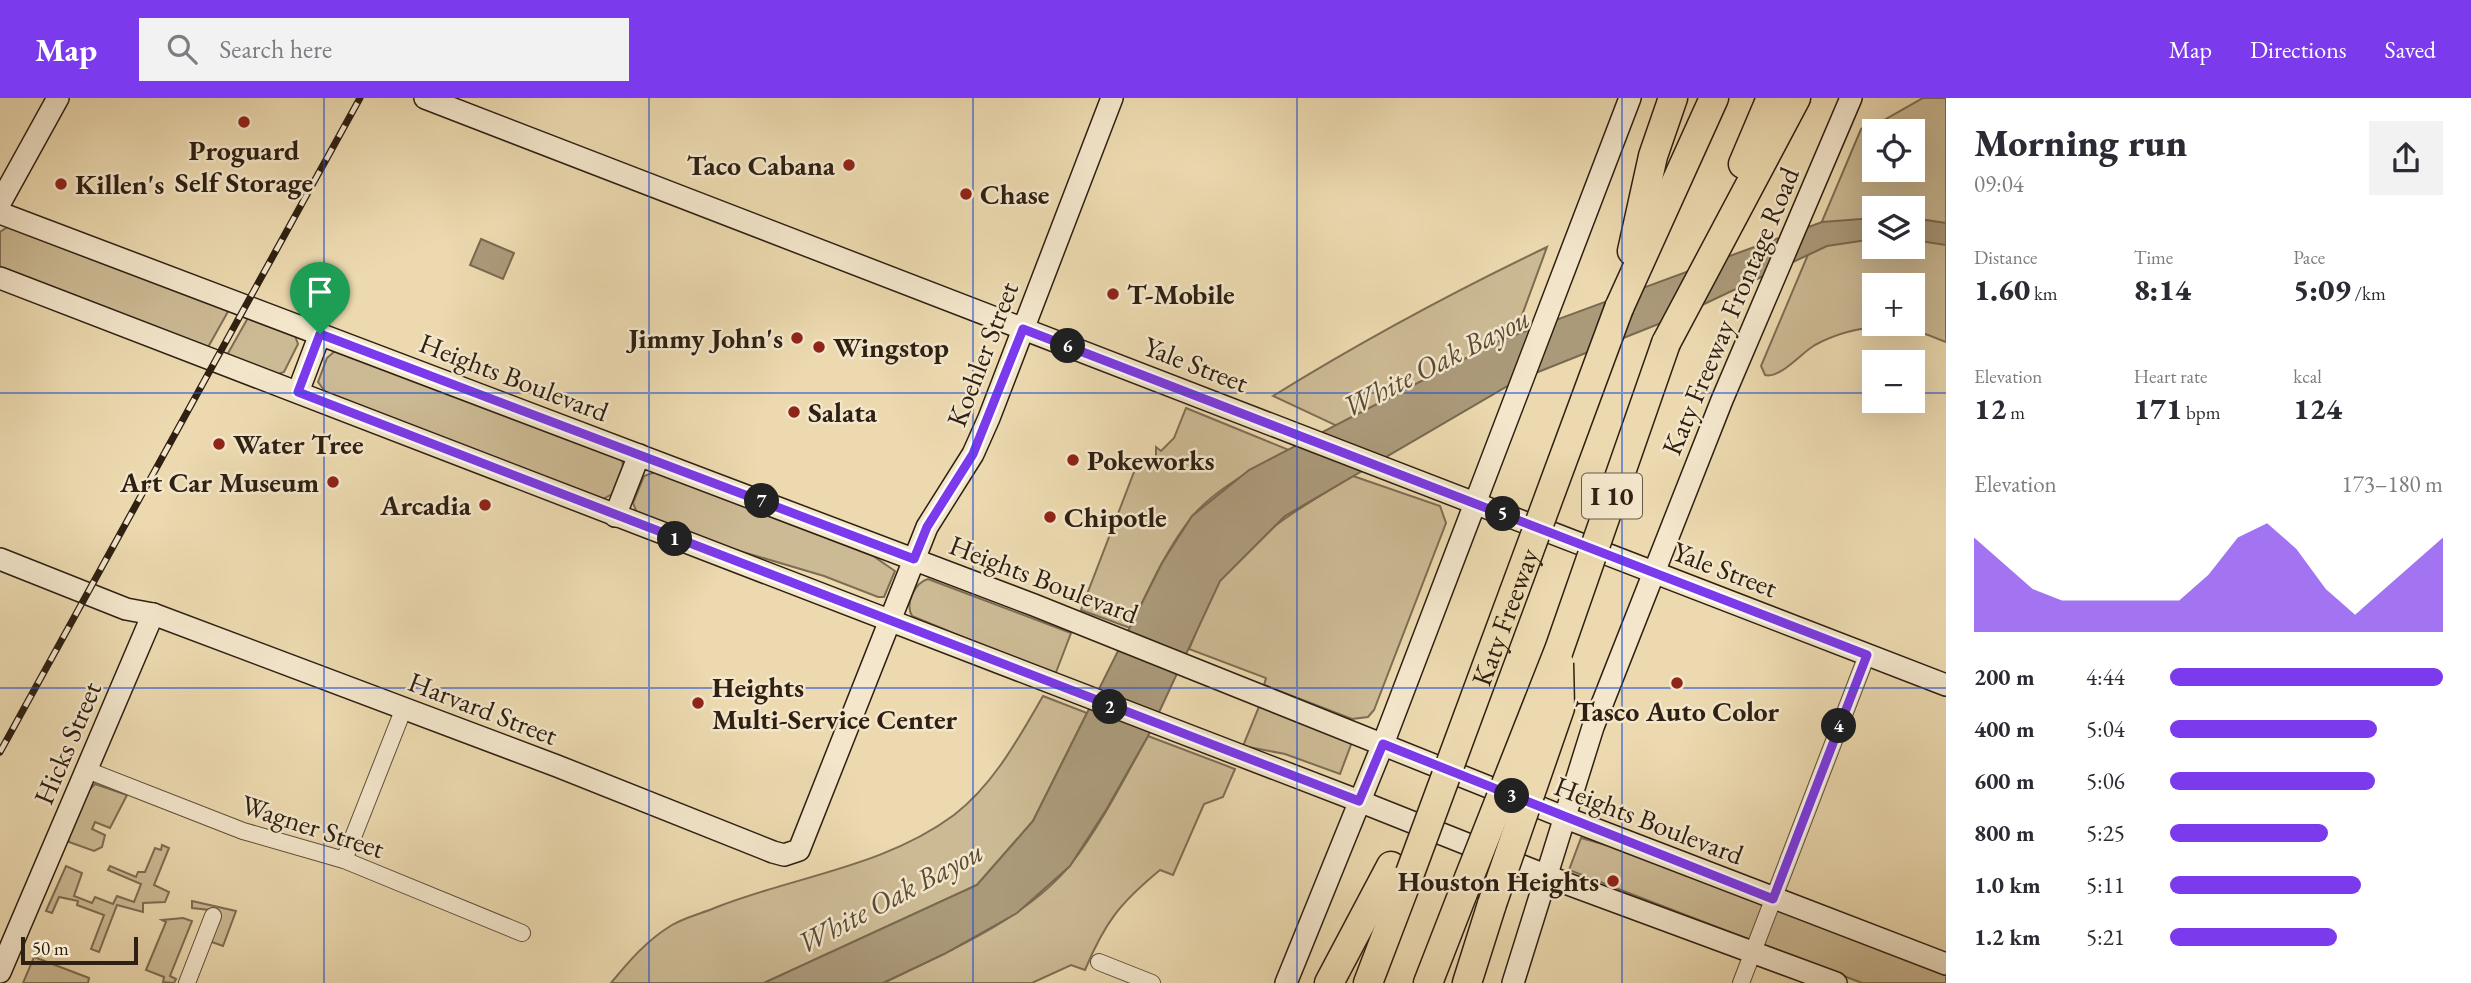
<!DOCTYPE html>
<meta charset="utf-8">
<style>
:root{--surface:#fff;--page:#f2f2f3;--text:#2b2b33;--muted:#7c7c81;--accent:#7c3aed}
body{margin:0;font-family:"EB Garamond",serif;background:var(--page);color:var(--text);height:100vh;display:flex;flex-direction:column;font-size:26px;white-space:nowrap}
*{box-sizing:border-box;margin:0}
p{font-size:23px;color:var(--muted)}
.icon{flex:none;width:38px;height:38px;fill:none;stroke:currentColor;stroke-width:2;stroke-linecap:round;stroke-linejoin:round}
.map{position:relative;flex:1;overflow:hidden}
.details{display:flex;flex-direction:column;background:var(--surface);width:525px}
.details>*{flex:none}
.buttons{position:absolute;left:1862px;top:21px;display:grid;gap:14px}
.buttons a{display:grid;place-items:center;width:63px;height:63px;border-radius:0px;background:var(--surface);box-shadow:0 7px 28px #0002;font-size:35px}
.scale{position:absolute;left:21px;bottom:18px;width:117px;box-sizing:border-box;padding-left:7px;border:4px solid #2e2012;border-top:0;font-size:19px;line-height:24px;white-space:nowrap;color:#2e2012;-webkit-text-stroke:5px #f3e6cb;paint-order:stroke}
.pin{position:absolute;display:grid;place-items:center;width:60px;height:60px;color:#fff;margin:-72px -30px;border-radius:50% 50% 50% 0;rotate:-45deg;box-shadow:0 0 7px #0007}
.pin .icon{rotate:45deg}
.km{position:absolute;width:35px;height:35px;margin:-18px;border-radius:50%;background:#222;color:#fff;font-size:19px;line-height:35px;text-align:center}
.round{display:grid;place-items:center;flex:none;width:74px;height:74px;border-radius:0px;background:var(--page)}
.summary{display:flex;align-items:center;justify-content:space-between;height:119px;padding:0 28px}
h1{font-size:38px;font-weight:800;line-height:52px}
.metrics{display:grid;grid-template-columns:repeat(3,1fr);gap:10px;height:119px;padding:7px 28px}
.metrics div{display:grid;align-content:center}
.metrics b{font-size:30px;font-weight:800}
.metrics small{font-size:19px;font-weight:400}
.metrics p{font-size:19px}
.chart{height:196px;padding:14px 28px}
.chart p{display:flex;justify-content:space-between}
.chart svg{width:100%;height:126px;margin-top:7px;fill:var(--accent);opacity:.7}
ul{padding:0 28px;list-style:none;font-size:23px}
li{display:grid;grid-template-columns:112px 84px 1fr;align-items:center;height:52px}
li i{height:18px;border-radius:9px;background:var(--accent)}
header{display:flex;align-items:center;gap:42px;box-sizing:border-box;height:98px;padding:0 35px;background:var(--accent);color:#fff}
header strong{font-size:33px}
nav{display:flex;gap:38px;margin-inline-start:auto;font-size:24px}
.search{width:490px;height:63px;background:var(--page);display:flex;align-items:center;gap:18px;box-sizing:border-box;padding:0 24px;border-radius:0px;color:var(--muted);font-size:26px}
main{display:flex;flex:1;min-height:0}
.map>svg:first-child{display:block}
.green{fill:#ccba94;stroke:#7d6d53;stroke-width:2;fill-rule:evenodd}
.water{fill:#ab9a7a;stroke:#796950;stroke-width:2}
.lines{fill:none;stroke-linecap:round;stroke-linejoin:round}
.street-casing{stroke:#5e4e39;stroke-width:18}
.secondary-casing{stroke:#2e2012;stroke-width:24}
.highway-casing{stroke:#2e2012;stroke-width:31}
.street{stroke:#f3e6cb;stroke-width:16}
.secondary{stroke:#f3e6cb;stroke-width:21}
.highway{stroke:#ecd9af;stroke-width:28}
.rail-casing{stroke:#2e2012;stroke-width:7}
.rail{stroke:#f3e6cb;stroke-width:4.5;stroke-dasharray:13;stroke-linecap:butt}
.highway-bridge-casing{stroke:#2e2012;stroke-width:31;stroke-linecap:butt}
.highway-bridge{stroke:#ecd9af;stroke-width:28}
.route-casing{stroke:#fff;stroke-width:14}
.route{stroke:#7c3aed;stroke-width:9}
.grid{fill:none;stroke:#1d4ed8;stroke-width:2;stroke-opacity:0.55}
.poi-dot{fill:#8f2418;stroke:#f3e6cb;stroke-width:2.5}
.labels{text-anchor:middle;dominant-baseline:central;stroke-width:5;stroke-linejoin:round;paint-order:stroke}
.shield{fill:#f3e6cb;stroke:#695b4a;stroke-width:2}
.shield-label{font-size:26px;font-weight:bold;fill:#2e2012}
.poi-label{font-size:28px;font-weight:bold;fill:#2e2012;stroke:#f3e6cb;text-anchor:start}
.street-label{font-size:28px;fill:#2e2012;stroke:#f3e6cb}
.water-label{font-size:30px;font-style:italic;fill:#5a4b36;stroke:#f3e6cb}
</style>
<header>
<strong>Map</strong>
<div class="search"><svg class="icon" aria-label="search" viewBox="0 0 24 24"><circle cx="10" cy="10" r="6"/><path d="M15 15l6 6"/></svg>Search here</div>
<nav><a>Map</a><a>Directions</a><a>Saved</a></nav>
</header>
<main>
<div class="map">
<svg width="1946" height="885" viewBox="0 0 1946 885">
<rect width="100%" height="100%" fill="#ecd9af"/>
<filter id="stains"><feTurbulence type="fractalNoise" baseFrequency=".00286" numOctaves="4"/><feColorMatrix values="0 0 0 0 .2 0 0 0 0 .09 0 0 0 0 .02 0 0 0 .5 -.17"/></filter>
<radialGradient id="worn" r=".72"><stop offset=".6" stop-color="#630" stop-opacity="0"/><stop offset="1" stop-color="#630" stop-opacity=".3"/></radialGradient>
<!-- green -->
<g class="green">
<path d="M1923,0H1946V244C1902,224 1858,224 1815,247C1801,255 1780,281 1765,277L1761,268L1861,31L1871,23L1884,22ZM1874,33H1913V72H1874ZM1874,110H1913V149H1874ZM1874,187H1913V226H1874Z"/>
<path d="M9,128L230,210L207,251L0,169V134Z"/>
<path d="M1547,149L1514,239L1499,243L1337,328L1273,298C1362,243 1453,194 1547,149Z"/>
<path d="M249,218L295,238L298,246L284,274L278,276L227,257Z"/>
<path d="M335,253L622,362L623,368L612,396L603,401L327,296L318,284L327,260Z"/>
<path d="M1186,310L1289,352C1259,367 1212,393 1191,420C1165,453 1148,493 1130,530L1081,512L1139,361H1156V349L1161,353L1174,340Z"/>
<path d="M655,374L873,458L895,473L884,499H878L824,478L723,448L637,415L633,405L644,378Z"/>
<path d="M1353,378L1440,408L1446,425L1374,612L1368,619L1352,621L1264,587L1266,580L1189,551C1199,529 1207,501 1221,481C1255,435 1304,407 1353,378Z"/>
<path d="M928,481L1071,535L1055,577L912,518C905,506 914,485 928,481Z"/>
<path d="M1043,598L1087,615L1033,723L977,787L764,885H611C629,863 647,842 672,827C686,819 703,815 717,809C796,778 884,769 954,717C994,686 1018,641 1043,598Z"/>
<path d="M1260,606L1352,644L1340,676L1285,656L1243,648Z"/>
<path d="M1148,638L1235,671L1223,699L1204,706L1173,777L1160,772C1120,805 1105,824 1085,872L1071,867L1032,885H883C944,856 1028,820 1071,766C1101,727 1124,681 1148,638Z"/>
<path d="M95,686L127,697L110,730L95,724L92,731L105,737L102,749L94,753L69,744L68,740L89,692Z"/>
<path d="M1581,740L1671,765L1946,871V885H1862L1569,772Z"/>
<path d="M162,747L169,750L154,787L169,794L165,804L143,805V814L117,807L99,854L91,851L104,817L77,807L78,803L59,799L52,815L46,813L66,768L82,775L74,798L92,805L95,799L113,806L117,798L134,804L141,786L108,772L110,768L136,779L138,774H145L155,750L161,752Z"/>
<path d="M192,803L236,813L223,848L209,843L210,812L192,810Z"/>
<path d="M183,820L192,823L170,878L176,881L174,885L163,884L164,879L146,872L166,824L162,822Z"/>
<path d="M34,859L89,880L88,885H23Z"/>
</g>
<!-- water -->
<g class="water">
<path d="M1874,120V141L1827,148L1681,217L1518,282L1285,418L1220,483L1148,638L1106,712L1070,768L1017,815L944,856L883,885H764L977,787L1033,723L1162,465L1192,418L1249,372L1499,243L1822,124Z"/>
<path d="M1913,120L1946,125V147L1913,142Z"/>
<path d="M481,141L514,155L503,181L470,167Z"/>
</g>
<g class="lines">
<defs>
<g id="street">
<path d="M87,672L243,733L344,762L522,835"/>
<path d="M344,762L404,610"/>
<path d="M1099,864L1152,885"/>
<path d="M187,885L213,818"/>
<path d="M1741,885L1867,557"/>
</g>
<g id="secondary">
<path d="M425,0L1946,587"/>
<path d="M0,105L58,0"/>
<path d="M0,115L1034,507L1566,720L1946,866"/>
<path d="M0,180L1359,703L1565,785L1836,885"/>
<path d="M298,294L320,236"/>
<path d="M615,418L639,357"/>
<path d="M0,461L126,511L153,516L557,668L773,754L784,757L799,752L927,429L973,356L989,320L1112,0"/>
<path d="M0,874L153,516"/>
<path d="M1286,885L1383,646L1630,0"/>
<path d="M1513,885L1593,629L1722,302L1851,0"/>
</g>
<g id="highway">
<path d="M1743,66L1771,0"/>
<path d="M1632,153L1653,58L1673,0"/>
<path d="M1619,210L1714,0"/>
<path d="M1666,245L1796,0"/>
<path d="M1329,885L1391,768"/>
<path d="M1368,885L1410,775"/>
<path d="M1428,885L1463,795"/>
<path d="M1467,885L1492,806"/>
</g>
</defs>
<!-- street casing -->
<use href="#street" class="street-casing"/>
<!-- secondary casing -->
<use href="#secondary" class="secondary-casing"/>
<!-- highway casing -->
<use href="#highway" class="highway-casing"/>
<!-- street -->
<use href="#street" class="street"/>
<!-- secondary -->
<use href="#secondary" class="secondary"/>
<!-- highway -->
<use href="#highway" class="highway"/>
<defs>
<path id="rail" d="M0,654L360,0"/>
</defs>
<!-- rail casing -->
<use href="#rail" class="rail-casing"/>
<!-- rail -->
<use href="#rail" class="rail"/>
<defs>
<g id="highway-bridge">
<path id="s1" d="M1410,775L1619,210"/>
<path d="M1463,795L1559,552L1666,245"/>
<path d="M1492,806L1560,610L1559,565"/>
</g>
</defs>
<!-- highway-bridge casing -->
<use href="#highway-bridge" class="highway-bridge-casing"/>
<!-- highway-bridge -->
<use href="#highway-bridge" class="highway-bridge"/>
</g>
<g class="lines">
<defs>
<path id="route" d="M1023,231L1867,557L1773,801L1383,646L1359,703L298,294L320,236L914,461L927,429L973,356Z"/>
</defs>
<!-- route casing -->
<use href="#route" class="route-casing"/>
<!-- route -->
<use href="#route" class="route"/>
</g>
<!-- grid -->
<path class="grid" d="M324,0V885M649,0V885M973,0V885M1297,0V885M1622,0V885M0,295H1874M1913,295H1946M0,590H1946"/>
<!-- markers -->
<g class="poi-dot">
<circle cx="244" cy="24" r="7"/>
<circle cx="849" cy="67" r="7"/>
<circle cx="61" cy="86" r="7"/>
<circle cx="966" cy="96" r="7"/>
<circle cx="1113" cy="196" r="7"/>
<circle cx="797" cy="240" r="7"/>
<circle cx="819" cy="249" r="7"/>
<circle cx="794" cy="314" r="7"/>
<circle cx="219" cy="346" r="7"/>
<circle cx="1073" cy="362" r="7"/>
<circle cx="333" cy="384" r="7"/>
<circle cx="485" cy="407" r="7"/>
<circle cx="1050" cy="419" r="7"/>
<circle cx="1677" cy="585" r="7"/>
<circle cx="698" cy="605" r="7"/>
<circle cx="1613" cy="783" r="7"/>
</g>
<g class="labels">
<!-- shield labels -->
<rect class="shield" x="1582" y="375.5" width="60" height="45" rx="5"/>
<g class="shield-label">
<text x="1612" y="398">I 10</text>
</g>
<!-- poi labels -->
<g class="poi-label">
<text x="244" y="52" text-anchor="middle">Proguard<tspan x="244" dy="32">Self Storage</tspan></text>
<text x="835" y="67" text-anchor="end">Taco Cabana</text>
<text x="75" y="86">Killen's</text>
<text x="980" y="96">Chase</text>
<text x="1127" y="196">T-Mobile</text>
<text x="783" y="240" text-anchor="end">Jimmy John's</text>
<text x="833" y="249">Wingstop</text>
<text x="808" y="314">Salata</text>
<text x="233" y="346">Water Tree</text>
<text x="1087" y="362">Pokeworks</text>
<text x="319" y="384" text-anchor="end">Art Car Museum</text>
<text x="471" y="407" text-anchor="end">Arcadia</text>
<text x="1064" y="419">Chipotle</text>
<text x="712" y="589">Heights<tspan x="712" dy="32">Multi-Service Center</tspan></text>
<text x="1677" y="613" text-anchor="middle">Tasco Auto Color</text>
<text x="1599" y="783" text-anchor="end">Houston Heights</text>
</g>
<!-- street labels -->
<g class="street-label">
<text transform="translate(1730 213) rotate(-67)">Katy Freeway Frontage Road</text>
<text transform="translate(982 256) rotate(-69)">Koehler Street</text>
<text transform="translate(1196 266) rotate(21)">Yale Street</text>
<text transform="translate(514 279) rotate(21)">Heights Boulevard</text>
<text transform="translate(1725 471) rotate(21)">Yale Street</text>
<text transform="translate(1044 481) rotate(21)">Heights Boulevard</text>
<text stroke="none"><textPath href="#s1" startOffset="273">Katy Freeway</textPath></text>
<text transform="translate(483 610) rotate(21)">Harvard Street</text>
<text transform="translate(67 645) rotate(-67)">Hicks Street</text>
<text transform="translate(1649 722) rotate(21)">Heights Boulevard</text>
<text transform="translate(313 728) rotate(18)">Wagner Street</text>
</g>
<!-- water labels -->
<g class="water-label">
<text transform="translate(1436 264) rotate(-27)">White Oak Bayou</text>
<text transform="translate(890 799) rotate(-28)">White Oak Bayou</text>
</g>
</g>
<rect width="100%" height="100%" filter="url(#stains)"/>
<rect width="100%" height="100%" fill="url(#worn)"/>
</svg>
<div class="buttons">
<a><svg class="icon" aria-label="locate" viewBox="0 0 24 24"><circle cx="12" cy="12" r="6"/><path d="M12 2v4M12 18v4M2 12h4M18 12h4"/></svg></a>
<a><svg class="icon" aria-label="layers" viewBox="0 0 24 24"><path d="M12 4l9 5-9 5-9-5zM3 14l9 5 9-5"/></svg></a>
<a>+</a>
<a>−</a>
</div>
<div class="scale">50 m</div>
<div class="pin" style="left:320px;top:236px;background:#1e9e55"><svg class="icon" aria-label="arrive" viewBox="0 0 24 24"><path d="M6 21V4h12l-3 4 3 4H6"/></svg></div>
<b class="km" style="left:675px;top:441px">1</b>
<b class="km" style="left:1110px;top:609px">2</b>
<b class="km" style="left:1512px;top:698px">3</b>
<b class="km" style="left:1839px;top:628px">4</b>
<b class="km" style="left:1503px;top:416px">5</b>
<b class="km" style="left:1068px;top:248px">6</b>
<b class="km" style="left:762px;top:403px">7</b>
</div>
<section class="details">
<div class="summary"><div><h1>Morning run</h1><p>09:04</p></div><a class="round"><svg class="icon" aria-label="share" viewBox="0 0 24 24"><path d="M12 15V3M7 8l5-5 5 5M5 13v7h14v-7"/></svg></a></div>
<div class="metrics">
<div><p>Distance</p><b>1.60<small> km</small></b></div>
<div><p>Time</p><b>8:14</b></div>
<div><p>Pace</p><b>5:09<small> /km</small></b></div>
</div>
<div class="metrics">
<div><p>Elevation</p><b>12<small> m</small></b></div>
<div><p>Heart rate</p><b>171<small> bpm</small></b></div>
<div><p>kcal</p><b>124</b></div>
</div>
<div class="chart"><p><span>Elevation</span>173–180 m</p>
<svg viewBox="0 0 160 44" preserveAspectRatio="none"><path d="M0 44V11L10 20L20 29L30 33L40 33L50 33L60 33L70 33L80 24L90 11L100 6L110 15L120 29L130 38L140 29L150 20L160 11V44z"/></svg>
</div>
<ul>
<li><b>200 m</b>4:44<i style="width:100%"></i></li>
<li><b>400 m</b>5:04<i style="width:76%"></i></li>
<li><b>600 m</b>5:06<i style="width:75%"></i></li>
<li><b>800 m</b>5:25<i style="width:58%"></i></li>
<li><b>1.0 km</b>5:11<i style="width:70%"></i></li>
<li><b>1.2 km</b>5:21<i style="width:61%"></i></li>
</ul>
</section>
</main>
